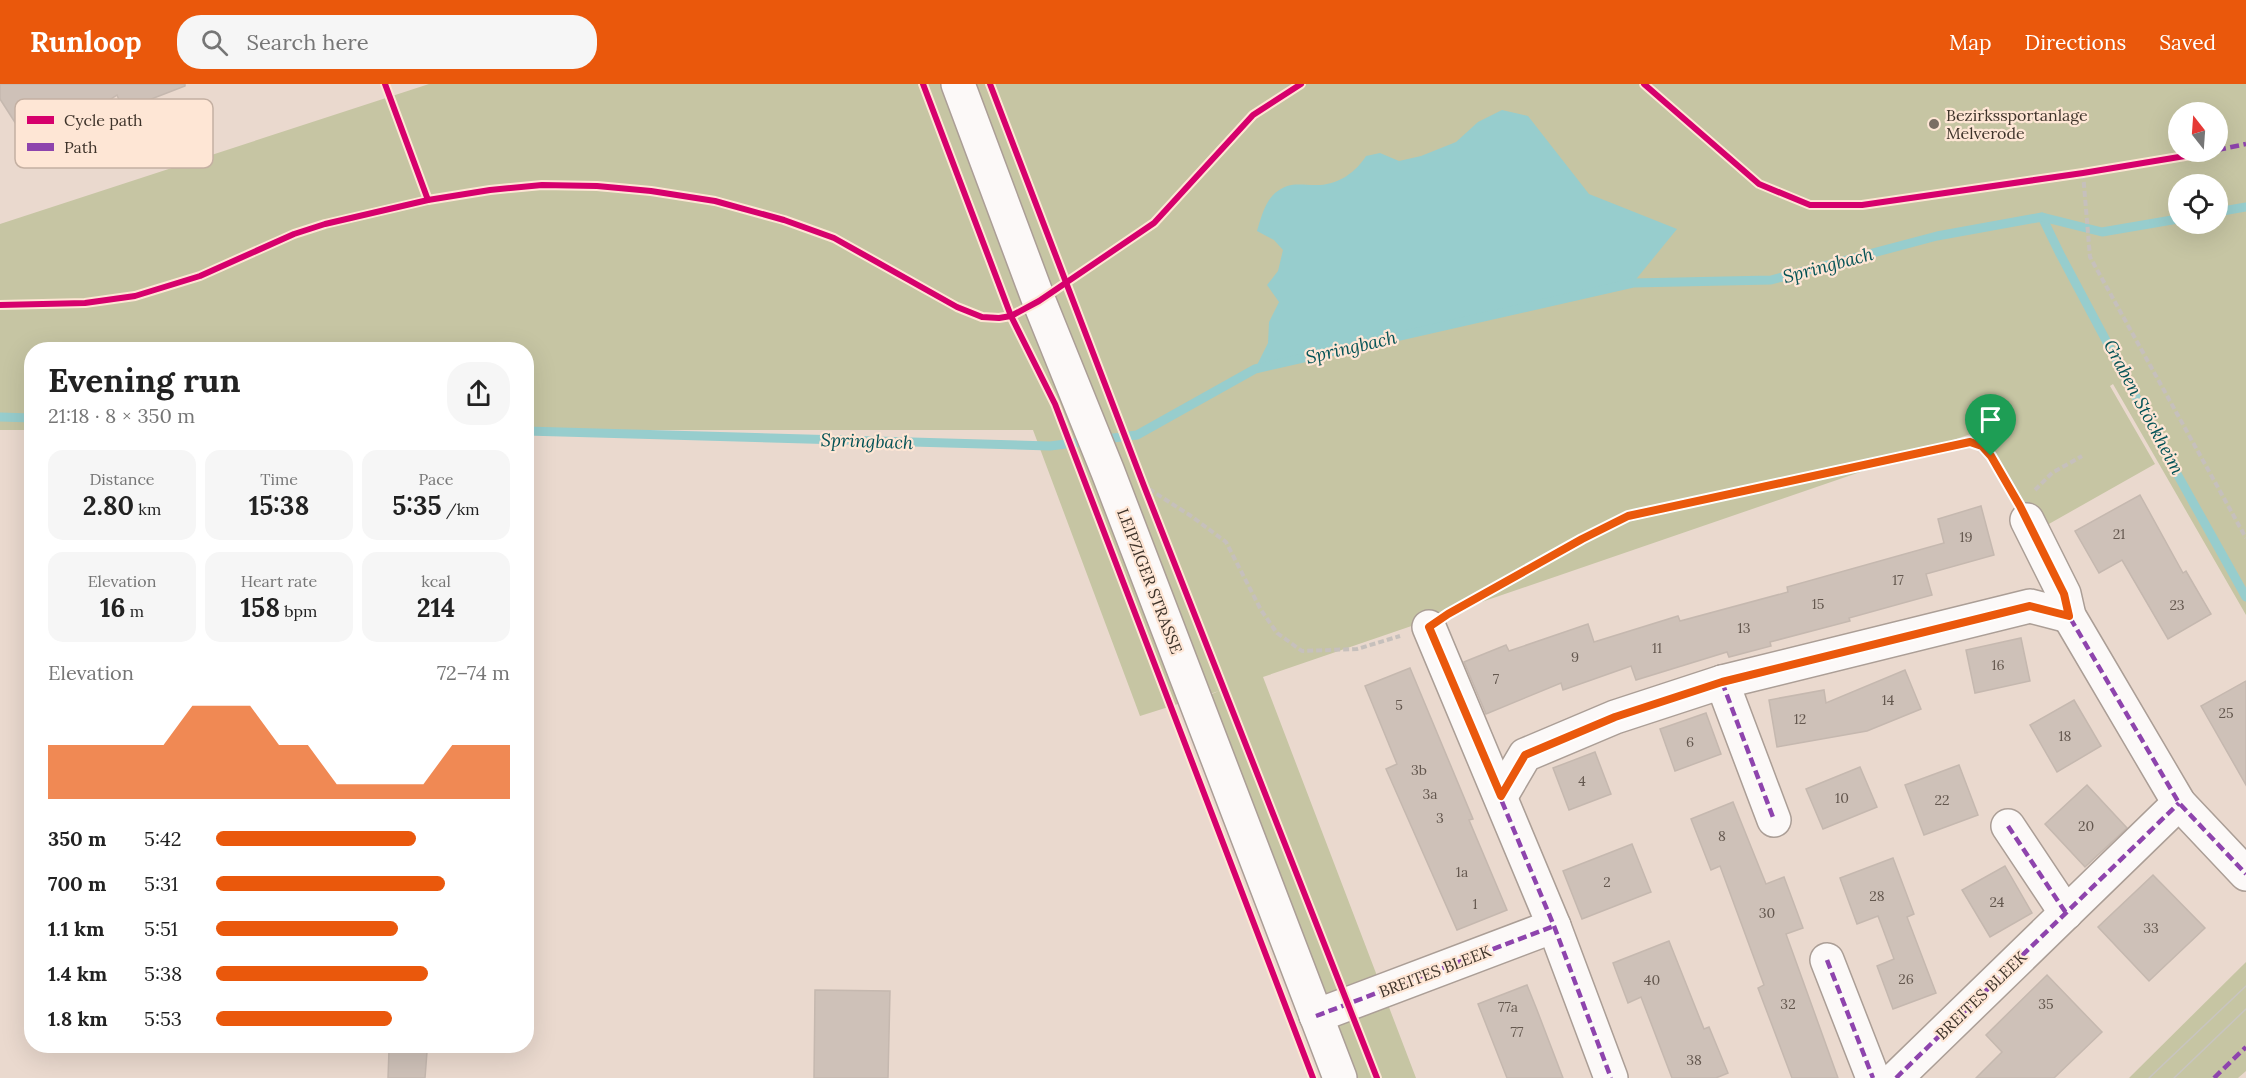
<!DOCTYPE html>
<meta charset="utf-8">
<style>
:root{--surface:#fff;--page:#f6f6f6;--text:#222;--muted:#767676;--accent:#ea580c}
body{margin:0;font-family:Lora,serif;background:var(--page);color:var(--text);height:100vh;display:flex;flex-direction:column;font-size:22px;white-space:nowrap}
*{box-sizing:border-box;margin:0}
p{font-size:20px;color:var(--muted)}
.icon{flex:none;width:33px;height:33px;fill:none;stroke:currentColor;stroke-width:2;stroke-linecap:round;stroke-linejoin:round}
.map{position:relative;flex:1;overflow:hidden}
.sheet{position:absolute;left:24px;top:258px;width:510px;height:711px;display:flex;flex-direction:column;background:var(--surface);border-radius:24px;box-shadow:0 6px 24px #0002}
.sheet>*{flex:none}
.needle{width:39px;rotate:343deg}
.buttons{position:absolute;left:2168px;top:18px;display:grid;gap:12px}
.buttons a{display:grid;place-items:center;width:60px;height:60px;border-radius:50%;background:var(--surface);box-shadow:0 6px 24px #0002;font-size:30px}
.pin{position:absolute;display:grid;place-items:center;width:51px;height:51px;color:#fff;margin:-62px -26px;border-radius:50% 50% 50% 0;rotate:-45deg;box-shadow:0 0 6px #0007}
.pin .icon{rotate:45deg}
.round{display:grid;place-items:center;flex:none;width:63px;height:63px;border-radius:24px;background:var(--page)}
.summary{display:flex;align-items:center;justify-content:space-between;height:102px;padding:0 24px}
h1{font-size:33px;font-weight:800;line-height:45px}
.figures{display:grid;grid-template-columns:repeat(3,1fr);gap:9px;height:102px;padding:6px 24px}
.figures div{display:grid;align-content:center;border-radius:15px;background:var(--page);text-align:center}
.figures b{font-size:26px;font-weight:800}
.figures small{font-size:16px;font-weight:400}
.figures p{font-size:16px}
.chart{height:168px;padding:12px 24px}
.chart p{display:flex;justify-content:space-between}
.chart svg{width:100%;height:108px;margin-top:6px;fill:var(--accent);opacity:.7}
ul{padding:0 24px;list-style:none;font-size:20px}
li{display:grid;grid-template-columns:96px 72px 1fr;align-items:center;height:45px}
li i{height:15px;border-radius:8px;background:var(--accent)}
header{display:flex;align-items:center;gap:36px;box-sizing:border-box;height:84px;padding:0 30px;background:var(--accent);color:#fff}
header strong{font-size:28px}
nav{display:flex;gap:33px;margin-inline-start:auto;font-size:21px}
.search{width:420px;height:54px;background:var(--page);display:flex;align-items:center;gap:15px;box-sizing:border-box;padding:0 21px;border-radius:24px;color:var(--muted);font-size:22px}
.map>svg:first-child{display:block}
.green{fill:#c6c5a3;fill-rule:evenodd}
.water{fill:#97cdcd}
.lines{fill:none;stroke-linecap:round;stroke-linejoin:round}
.stream{stroke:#97cdcd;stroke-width:9}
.building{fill:#cec1b8;stroke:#c5b8af;stroke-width:1.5}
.minor-casing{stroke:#ab9e96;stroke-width:36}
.path{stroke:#c6c0bc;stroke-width:4;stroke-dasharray:6 3;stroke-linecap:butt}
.minor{stroke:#fcf9f8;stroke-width:33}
.tram{stroke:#c8c4c0;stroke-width:1.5}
.quiet{stroke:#8e44ad;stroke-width:4.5;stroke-dasharray:9 4.5;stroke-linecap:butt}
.cycleway-casing{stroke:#fee6d5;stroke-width:10}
.cycleway{stroke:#d6006c;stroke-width:6}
.route-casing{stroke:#fff;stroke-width:12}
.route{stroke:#ea580c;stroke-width:8}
.poi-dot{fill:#7a6d63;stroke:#fee6d5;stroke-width:2}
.labels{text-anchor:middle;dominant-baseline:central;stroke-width:4.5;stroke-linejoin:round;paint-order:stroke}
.number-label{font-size:14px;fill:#63574e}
.poi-label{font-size:16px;fill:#3e332a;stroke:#fee6d5;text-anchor:start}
.street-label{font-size:16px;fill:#3e332a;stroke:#fee6d5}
.water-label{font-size:18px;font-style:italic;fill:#035256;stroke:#fee6d5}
.key{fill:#fee6d5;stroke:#c4b0a2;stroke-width:1.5}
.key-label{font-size:16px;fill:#3e332a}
</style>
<header>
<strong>Runloop</strong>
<div class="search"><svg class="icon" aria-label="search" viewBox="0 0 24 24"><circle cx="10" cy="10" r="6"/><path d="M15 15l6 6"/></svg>Search here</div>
<nav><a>Map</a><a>Directions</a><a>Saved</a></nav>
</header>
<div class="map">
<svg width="2246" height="994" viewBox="0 0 2246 994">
<rect width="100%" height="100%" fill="#ead9ce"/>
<!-- green -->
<g class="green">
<path d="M429,0H2246V531L2113,300L2110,302L2155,380L2040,445L1991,366L1994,342L1263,593L1416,994H1347L1202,614L1219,607L1140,632L1033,346H527L526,266H32L31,346H0V140ZM2178,28H2217V68H2178ZM2178,100H2217V140H2178Z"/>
<path d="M2246,878V987L2238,994H2129Z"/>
</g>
<!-- water -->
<path class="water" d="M1502,26L1528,32L1589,110L1677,145L1633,199L1255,285L1268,259L1269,238L1279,218L1267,201L1278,187L1283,166L1274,156L1257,147C1261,134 1265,118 1275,109C1291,96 1302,102 1320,101C1339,100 1356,88 1366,72L1380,69L1399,77L1421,72L1456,58L1478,38Z"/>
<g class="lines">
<!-- stream -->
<g class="stream">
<path d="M2217,128L2246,123"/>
<path d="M2042,133L2060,170L2176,388L2246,513"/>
<path d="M0,333L32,334"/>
<path d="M526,347L1050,362L1137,351L1255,285L1633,199L1771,196L1937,152L2042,133L2102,148L2178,135"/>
</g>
</g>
<!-- building -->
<g class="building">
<path d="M0,0H185V2L123,26L117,11L32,65L0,15Z"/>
<path d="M2140,411L2183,489L2186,487L2211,530L2168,555L2122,476L2099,489L2075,447Z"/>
<path d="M1981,422L1994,471L1926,490L1932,511L1849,534L1850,537L1770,558L1771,562L1729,573L1727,568L1636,596L1631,582L1563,606L1561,599L1486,630L1464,578L1506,561L1509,567L1588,540L1594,558L1678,532L1680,537L1788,508L1787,503L1944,459L1938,435Z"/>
<path d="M2021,554L2030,597L1975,609L1966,566Z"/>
<path d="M1410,584L1473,735L1469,736L1507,826L1457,846L1386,685L1397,680L1365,602Z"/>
<path d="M1905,586L1921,625L1867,647L1777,663L1769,616L1824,606L1826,619Z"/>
<path d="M2246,597V701L2201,622Z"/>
<path d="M2074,616L2101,662L2057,688L2030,641Z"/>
<path d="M1706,629L1721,670L1675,687L1660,645Z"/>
<path d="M1595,668L1611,710L1569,726L1553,684Z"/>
<path d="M1959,681L1978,731L1924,751L1905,701Z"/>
<path d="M1860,683L1877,723L1823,745L1806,705Z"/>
<path d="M2087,701L2127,744L2085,783L2045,740Z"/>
<path d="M1733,718L1766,800L1784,793L1803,844L1786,850L1838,994H1792L1758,904L1764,901L1720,782L1711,786L1691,735Z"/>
<path d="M1632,760L1651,808L1582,835L1563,787Z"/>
<path d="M1893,774L1914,830L1907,833L1936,909L1893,925L1877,882L1894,875L1878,832L1857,840L1840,794Z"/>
<path d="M2005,782L2032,829L1990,853L1962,806Z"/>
<path d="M2153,791L2205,844L2149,897L2098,843Z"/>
<path d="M1669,857L1704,945L1709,943L1728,989L1716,994H1672L1641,913L1628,919L1613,879Z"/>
<path d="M2047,891L2102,948L2054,994H1976L2002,968L1986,951Z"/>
<path d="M1527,901L1537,926L1563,994H1507L1478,920Z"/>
<path d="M815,906L890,907L888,994H814Z"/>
<path d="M389,966L427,968L425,994H388Z"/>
</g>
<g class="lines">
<defs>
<g id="minor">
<path d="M958,0L1039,217L1108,388L1340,994"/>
<path d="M2027,436L2064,510L2069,532L2179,719L2246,790"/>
<path d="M1429,543L1554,842L1611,994"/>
<path d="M1722,598L1774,736"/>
<path d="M1501,712L1525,671L1615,633L1722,598L2030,522L2069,532"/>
<path d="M2008,742L2066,829"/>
<path d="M1827,876L1873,994"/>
<path d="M1316,932L1554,842"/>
<path d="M1896,994L2179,719"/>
</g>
</defs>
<!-- minor casing -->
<use href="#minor" class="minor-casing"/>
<!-- path -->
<g class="path">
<path d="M2083,89L2090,173L2246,454"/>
<path d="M1149,405L1191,432L1226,458L1261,526L1277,549L1302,567L1357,565L1400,552"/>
<path d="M2035,406L2052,389L2082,372"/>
<path d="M1455,526L1582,455L1628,432L1969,358C1993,367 2001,389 2013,410"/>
</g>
<!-- minor -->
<use href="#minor" class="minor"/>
<!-- tram -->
<g class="tram">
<path d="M2149,994L2246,902"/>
<path d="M2174,994L2246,925"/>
</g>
<!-- quiet -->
<g class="quiet">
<path d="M2217,66L2246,60"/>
<path d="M2027,436L2064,510L2069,532L2179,719L2246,790"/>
<path d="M1429,543L1554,842L1611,994"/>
<path d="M1722,598L1774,736"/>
<path d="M1501,712L1525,671L1615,633L1722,598L2030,522L2069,532"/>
<path d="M2008,742L2066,829"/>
<path d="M1827,876L1873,994"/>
<path d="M1316,932L1554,842"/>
<path d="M1896,994L2179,719"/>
<path d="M2214,994L2246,963"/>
</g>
<defs>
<g id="cycleway">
<path d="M385,0L428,116"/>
<path d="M923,0L1011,232L1055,320L1313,994"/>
<path d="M990,0L1144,402L1377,994"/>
<path d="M1644,0L1759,100L1810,121H1862L2083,89L2209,68"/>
<path d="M0,221L85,219L135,212L200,192L294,150L325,140L428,116L490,106L542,101L597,102L651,107L715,117L784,136L834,154L957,223L982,233L999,234L1011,232L1039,217L1154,139L1253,31L1301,0"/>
</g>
</defs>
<!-- cycleway casing -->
<use href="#cycleway" class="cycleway-casing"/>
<!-- cycleway -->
<use href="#cycleway" class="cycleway"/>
</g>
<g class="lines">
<defs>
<path id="route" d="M1970,358L1982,362L1991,372L2020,422L2064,510L2069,532L2030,522L1722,598L1615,633L1525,671L1501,712L1429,543L1448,530L1582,455L1628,432Z"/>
</defs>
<!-- route casing -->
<use href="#route" class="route-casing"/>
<!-- route -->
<use href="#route" class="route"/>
</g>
<!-- markers -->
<circle class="poi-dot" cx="1934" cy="40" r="6"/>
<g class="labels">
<!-- number labels -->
<g class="number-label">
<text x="2119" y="450">21</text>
<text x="1966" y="453">19</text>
<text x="1898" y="496">17</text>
<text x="1818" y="520">15</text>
<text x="2177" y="521">23</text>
<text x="1744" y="544">13</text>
<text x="1657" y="564">11</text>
<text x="1575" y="573">9</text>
<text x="1998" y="581">16</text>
<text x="1496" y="595">7</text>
<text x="1888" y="616">14</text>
<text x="1399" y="621">5</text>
<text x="2226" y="629">25</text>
<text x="1800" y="635">12</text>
<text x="2065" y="652">18</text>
<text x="1690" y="658">6</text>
<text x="1419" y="686">3b</text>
<text x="1582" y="697">4</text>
<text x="1430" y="710">3a</text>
<text x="1842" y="714">10</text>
<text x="1942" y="716">22</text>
<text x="1440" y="734">3</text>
<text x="2086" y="742">20</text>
<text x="1722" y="752">8</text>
<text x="1462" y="788">1a</text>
<text x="1607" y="798">2</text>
<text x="1877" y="812">28</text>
<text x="1997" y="818">24</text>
<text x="1475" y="820">1</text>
<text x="1767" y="829">30</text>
<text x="2151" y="844">33</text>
<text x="1906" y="895">26</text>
<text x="1652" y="896">40</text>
<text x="1788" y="920">32</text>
<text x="2046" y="920">35</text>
<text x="1508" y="923">77a</text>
<text x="1517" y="948">77</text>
<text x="1694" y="976">38</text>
</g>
<!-- poi labels -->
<g class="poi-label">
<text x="1946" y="31">Bezirkssportanlage<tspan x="1946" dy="18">Melverode</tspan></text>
</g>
<!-- street labels -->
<g class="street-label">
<text transform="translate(1150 497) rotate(69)">LEIPZIGER STRASSE</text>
<text transform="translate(1435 887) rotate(-21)">BREITES BLEEK</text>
<text transform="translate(1981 911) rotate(-44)">BREITES BLEEK</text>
</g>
<!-- water labels -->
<g class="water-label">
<text transform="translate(1828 181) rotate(-15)">Springbach</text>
<text transform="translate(1351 263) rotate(-13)">Springbach</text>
<text transform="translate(2144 323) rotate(62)">Graben Stöckheim</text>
<text transform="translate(867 357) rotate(2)">Springbach</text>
</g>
</g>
<!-- legend -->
<rect x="15" y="15" width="198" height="69" rx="9" class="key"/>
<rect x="27" y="32" width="27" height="8" fill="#d6006c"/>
<rect x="27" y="59" width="27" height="8" fill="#8e44ad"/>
<g class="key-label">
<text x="64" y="42">Cycle path</text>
<text x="64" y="69">Path</text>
</g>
</svg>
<div class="buttons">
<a><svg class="needle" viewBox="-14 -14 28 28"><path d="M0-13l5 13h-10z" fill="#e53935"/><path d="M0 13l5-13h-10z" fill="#767676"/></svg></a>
<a><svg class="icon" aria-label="locate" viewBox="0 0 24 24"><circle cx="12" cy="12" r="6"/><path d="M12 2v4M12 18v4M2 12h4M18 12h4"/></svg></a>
</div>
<div class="pin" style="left:1991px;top:372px;background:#1e9e55"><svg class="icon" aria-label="arrive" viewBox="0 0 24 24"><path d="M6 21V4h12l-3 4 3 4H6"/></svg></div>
<section class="sheet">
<div class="summary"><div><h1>Evening run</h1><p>21:18 · 8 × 350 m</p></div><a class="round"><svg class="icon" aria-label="share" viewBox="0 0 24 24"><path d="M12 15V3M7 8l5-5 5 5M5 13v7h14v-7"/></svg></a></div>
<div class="figures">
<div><p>Distance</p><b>2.80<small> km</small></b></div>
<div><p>Time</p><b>15:38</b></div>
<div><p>Pace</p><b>5:35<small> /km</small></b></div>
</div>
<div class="figures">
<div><p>Elevation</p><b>16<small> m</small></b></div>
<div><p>Heart rate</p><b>158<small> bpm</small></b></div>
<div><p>kcal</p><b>214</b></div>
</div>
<div class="chart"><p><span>Elevation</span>72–74 m</p>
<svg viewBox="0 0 160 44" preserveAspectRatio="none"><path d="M0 44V22L10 22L20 22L30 22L40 22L50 6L60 6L70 6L80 22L90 22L100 38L110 38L120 38L130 38L140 22L150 22L160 22V44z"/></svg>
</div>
<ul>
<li><b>350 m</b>5:42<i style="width:68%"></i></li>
<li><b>700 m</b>5:31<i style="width:78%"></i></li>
<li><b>1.1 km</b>5:51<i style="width:62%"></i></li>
<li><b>1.4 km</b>5:38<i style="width:72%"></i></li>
<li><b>1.8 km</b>5:53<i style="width:60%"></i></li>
</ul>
</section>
</div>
